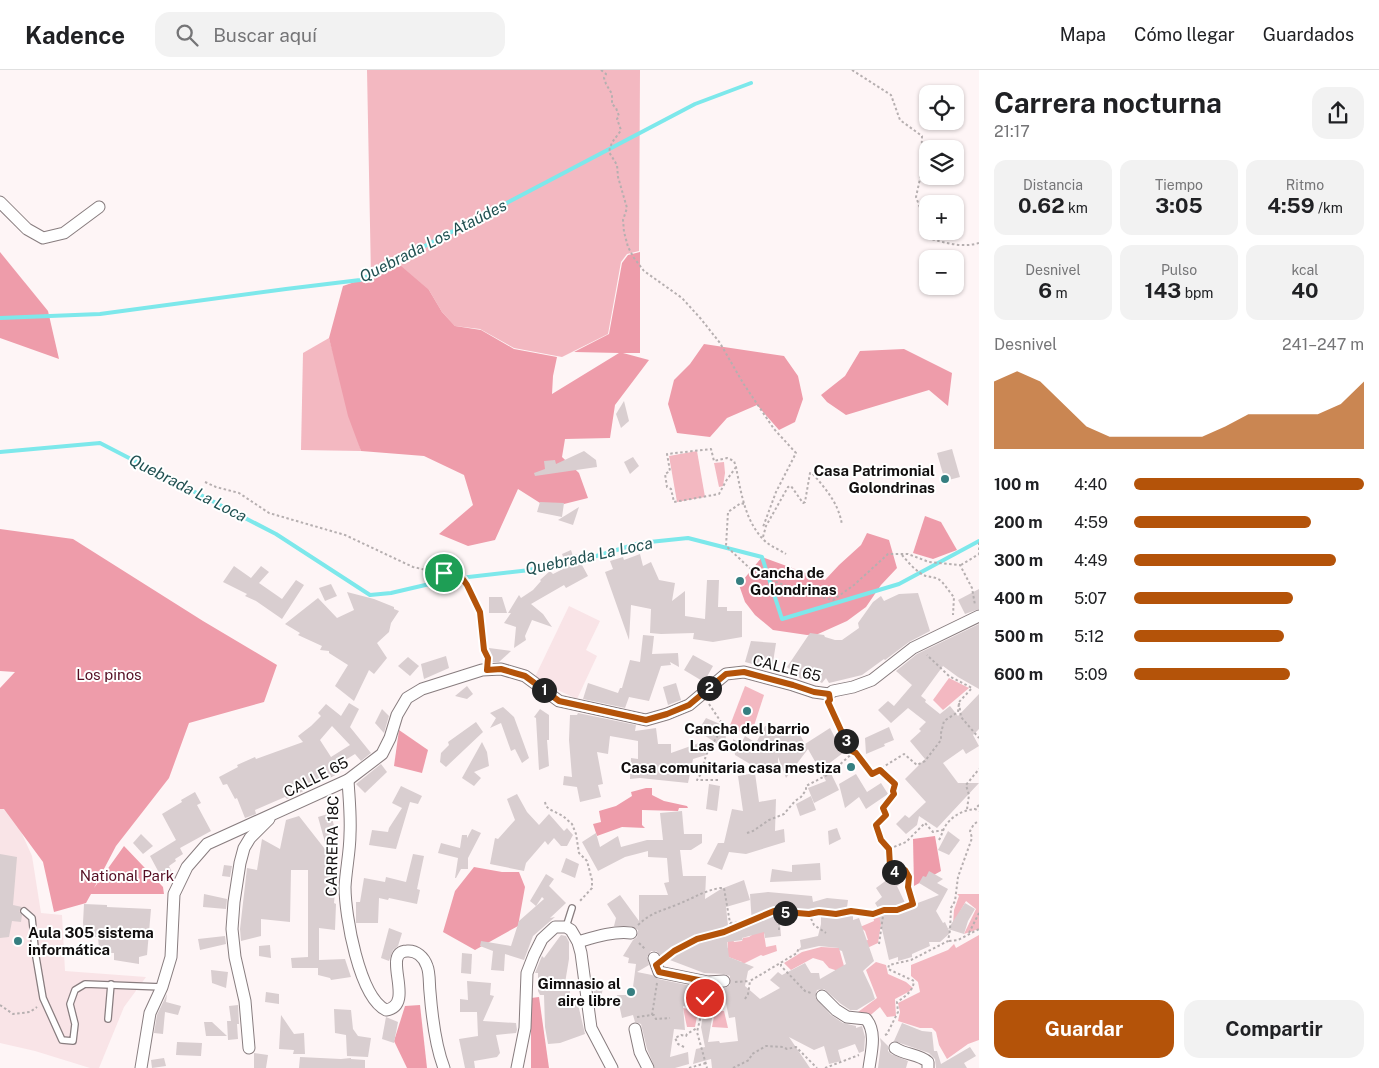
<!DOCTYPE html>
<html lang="es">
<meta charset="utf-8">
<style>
:root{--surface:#fff;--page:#f2f2f2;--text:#202124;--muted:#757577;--line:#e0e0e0;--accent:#b45309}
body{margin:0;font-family:"Public Sans",sans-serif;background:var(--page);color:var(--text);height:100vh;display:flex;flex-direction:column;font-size:19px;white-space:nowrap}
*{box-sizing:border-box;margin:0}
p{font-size:16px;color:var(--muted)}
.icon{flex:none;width:28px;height:28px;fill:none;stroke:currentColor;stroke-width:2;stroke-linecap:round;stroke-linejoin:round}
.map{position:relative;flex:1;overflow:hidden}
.panel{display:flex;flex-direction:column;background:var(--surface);width:400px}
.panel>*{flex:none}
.tools{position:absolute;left:919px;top:15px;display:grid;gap:10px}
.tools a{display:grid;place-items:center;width:45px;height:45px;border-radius:10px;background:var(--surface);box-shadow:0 1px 4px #0004;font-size:25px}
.pin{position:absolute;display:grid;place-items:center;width:42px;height:42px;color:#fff;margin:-21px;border:2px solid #fff;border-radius:50%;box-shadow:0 1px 5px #0007}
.km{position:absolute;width:25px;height:25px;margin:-12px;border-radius:50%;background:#222;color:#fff;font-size:14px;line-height:25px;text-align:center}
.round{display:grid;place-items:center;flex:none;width:52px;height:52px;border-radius:15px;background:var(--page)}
.head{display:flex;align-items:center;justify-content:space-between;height:85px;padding:0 15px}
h1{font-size:28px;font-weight:700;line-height:38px}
.stats{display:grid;grid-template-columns:repeat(3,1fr);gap:8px;height:85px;padding:5px 15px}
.stats div{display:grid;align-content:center;border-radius:12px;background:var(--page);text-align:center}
.stats b{font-size:21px;font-weight:700}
.stats small{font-size:14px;font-weight:400}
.stats p{font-size:14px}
.chart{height:140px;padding:10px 15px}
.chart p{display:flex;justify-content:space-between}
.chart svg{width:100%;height:90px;margin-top:5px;fill:var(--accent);opacity:.7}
.action{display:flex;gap:10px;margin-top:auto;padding:10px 15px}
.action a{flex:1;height:58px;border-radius:15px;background:var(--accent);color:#fff;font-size:20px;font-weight:700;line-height:58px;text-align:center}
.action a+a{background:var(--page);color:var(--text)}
ul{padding:0 15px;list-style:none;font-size:16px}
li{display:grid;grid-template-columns:80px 60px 1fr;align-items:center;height:38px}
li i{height:12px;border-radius:6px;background:var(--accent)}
header{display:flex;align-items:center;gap:30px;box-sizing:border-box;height:70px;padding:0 25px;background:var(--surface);border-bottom:1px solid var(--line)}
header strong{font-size:24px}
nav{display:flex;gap:28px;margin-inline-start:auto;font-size:18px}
.search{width:350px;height:45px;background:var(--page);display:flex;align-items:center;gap:12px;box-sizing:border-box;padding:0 18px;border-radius:15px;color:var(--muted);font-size:19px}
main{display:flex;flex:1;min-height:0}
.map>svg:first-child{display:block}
.built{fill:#f9e4e7}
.green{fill:#f3b8c1}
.forest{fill:#ee9caa}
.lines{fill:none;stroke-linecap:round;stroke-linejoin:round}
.stream{stroke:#7de8eb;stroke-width:4}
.building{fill:#d9ced0;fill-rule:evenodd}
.lane-casing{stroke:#887d7f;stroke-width:8}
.street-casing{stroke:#887d7f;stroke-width:13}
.path{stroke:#b6afb0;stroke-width:2;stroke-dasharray:2.5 2.5;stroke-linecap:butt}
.lane{stroke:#fff;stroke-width:5.5}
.street{stroke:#fff;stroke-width:11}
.route-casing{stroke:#fff;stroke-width:10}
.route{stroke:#b45309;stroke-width:6}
.poi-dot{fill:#357e80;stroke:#fff;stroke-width:2}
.labels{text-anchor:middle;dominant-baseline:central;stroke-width:4;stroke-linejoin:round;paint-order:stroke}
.poi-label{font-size:15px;font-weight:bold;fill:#110e0e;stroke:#fff;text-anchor:end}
.street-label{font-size:15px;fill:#110e0e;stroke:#fff}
.park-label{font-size:15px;fill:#550e23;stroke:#fff}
.water-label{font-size:16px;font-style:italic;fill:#205051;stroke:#fff}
</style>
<header>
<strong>Kadence</strong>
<div class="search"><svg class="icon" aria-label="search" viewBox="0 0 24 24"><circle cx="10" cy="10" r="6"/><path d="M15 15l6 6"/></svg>Buscar aquí</div>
<nav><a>Mapa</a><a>Cómo llegar</a><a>Guardados</a></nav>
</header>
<main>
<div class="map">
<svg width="979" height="998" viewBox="0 0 979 998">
<rect width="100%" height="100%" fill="#fef5f6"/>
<!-- built -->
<g class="built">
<path d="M569,536L600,551L586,580L597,586L577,629L534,609Z"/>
<path d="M0,715L32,786L41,843L62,845L65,901L146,907L124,937L99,998H90L35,981L0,973Z"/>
</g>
<!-- green -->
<g class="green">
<path d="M367,0H640L639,181L627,184L621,192L608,264L562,287L514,278L480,259L455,256L442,242L429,220L371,207Z"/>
<path d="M329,268L361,381L301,380L303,283Z"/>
<path d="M697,381L705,427L677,432L669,386Z"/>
<path d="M724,392L725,403L723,416L719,417L714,393Z"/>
<path d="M949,608L969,618L943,640L933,630Z"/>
<path d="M745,616L764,625L751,665L729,658Z"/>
<path d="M957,824H979V859L964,864L976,839L966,831L953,854L954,840L959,826Z"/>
<path d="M883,842L878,873L865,879L863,871L868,870L865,861L860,857L874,851L873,846Z"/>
<path d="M762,858L766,862L764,864L766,877L776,875L777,881L763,886L761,885L741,895L742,892L715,882L728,878L727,865L731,864L734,872L742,871L743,868L749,867Z"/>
<path d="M979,865V970L968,974L947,989L939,975L936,962L932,958H920L898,951L900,942L898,933L920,922L918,912L911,906V895L948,880L954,874L956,878Z"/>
<path d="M821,877L839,878L844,896L837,904L835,900L829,898L823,891L813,888L791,900L784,893L802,882Z"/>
<path d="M876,892L886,895L888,904L906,912L913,918L910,921L895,929L896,946L887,947L880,937L866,949L846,943L858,942L877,928L866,900Z"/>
<path d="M683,938L698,941L695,957H687Z"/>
<path d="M715,941H724L728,958L712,957Z"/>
</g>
<!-- forest -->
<g class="forest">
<path d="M0,182L48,241L59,289L0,268Z"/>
<path d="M640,182V283H623L649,290L615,335L610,368L565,369L562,387L579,403L588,428L548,438L518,419L495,470L468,476L439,464L473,435L464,405L424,386L361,381L348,346L329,268L343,216L401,196L429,220L442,242L455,256L481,260L514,279L557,287L553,306L552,324L619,283L574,282L609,264L622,193L628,185Z"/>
<path d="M704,274L784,286L798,306L803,329L795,352L779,360L757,335L727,348L710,367L677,363L668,334L674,310L690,294Z"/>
<path d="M904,279L952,303L948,336L929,320L846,345L827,332L821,325L845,306L860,281Z"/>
<path d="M925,446L941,452L957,480L933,489L913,483Z"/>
<path d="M0,459L73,469L203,551L277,595L264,632L189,653L169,708L116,776L94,818L124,776L163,817L164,824H91L86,833L54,842L43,792L4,739H0V618L15,602L0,601Z"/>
<path d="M867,463L889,470L897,498L881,515L866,537L847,551L818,564L807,565L773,560L755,545L745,532L739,515L762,487L825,510L839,495L861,475Z"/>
<path d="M399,660L428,680L422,703L394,696Z"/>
<path d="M646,718H652V725L664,731L687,736L688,738H679L678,741L642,740V755L645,758L622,757L597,766L593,754L601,752L599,741L616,736L632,726L631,722Z"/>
<path d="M935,766L941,801L914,816L913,769Z"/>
<path d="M474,797L502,802H519L525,817L518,856L475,880L443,862L455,821Z"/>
<path d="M539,927L549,998H531V928Z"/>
<path d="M420,935L427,998H407L394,971L405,936Z"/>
</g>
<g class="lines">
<!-- stream -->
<g class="stream">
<path d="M0,248L100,244L286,219L360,210L695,34L751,13"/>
<path d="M0,382L100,373L276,464L370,525L391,523L451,509L530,500L559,490H567"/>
<path d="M574,489L593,487L640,473L688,468L762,487L782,549L899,514L979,471"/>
</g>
</g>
<!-- building -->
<g class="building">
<path d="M624,331L629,351L621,358L616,344Z"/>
<path d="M952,379L960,407L945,411L937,383Z"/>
<path d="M584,381L596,390L597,397L535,406L534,403L545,399L544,391L555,390L556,394Z"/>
<path d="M633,387L639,396L630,404L624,392Z"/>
<path d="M540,432L564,433L562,447L537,442Z"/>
<path d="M579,437L573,455L558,450Z"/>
<path d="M571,480L573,486L576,484L588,506L566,518L564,515L531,534L543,544L552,557L532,550L525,566L526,570L514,578L516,557L504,553L511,543H508L519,525L521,528L533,520L541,511L540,510L550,501L553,504L567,497L562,484Z"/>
<path d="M640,484L643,496L651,492L659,510L675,513L672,531L685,521V546L705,549L707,510H719L718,537H727V541H742V567L713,572L693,569L694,563L661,564L650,563L651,539L631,535L629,570L605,502L613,499L610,491L623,487L624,490Z"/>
<path d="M234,496L251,508L261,496L269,502L259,513L282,529L296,510L304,515L282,549L256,531L245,526L247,524L223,512Z"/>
<path d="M331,514L337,526L325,531L319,518Z"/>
<path d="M979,519V539L965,544L958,530Z"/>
<path d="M347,522L374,529L394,537V539L399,541L391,553L389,562L377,573L387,588L374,604L369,600L354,631L335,616L348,595L329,583V581L320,580L322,576L298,565L300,563L285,554L318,528L337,548L354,540Z"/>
<path d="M918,523L930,561L909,572L885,590L884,589L862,605L829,613L826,608L822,613L806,605L801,609L787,597L810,563L824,565L825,567L835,570H842L859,558L858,553L873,532L881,526L884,531L899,524Z"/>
<path d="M489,527H502L507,543H489Z"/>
<path d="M979,554V619L958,607L943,596L921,626L926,630L925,632L940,644L950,636L958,646L979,624V659L973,665L979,676L966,684L963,679L943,693L958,713H979L937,758L919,746L917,755L906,764L896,754L905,745L909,748L926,732L905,709L925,689L910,671L921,661L919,659L926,652L908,638L891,653L878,640L888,631L894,636L912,615L896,601L917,584Z"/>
<path d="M643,565L654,566L652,584L678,583L679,597L670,592L671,595L661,596L649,631L629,627L625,638L583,629L588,613L618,623L620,618H622L630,590L640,592Z"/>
<path d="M751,571L776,573L772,599L745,592Z"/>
<path d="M489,578L511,581L499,592H489Z"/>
<path d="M693,585L713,596L704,612L684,600Z"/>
<path d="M446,586L449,598L424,609L421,594Z"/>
<path d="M408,587L419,596L410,606L398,596Z"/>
<path d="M676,613L681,630L668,635L663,617Z"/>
<path d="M467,616L473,624L467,629L455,626Z"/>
<path d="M349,633L359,639L350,657L371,683L361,691L355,684L337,695L341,702L328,709L287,729L285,727L255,740L256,744L245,748L237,728L235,729L227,714L223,715L219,707L238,697L237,695L255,687L256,689L303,672L298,666L311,656L321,646L318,643L326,634L341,646ZM332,656L350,675L331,687L320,670Z"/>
<path d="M503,637L514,647L529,688L522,693L515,679L511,681L501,653L490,658L496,648L490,643Z"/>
<path d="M382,639L389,646L384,663L375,653Z"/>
<path d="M540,639L549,645V670H547L549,696L539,700L536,648L534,647Z"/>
<path d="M578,643L636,655L635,661L656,658L658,674H671V683L702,672L706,685L693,689L688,713L640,708L630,709L631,688L638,689V671L610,666L608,684L597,682L603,714L598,715L601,727L580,732L577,717L563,715L564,706L572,707L569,670L570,645H577Z"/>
<path d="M706,648L720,654L717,660L726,665L725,679L698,661Z"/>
<path d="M476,652L483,662L446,697L440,692L441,683L449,675L448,672Z"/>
<path d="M765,656L791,659L799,663L805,674L830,658L843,683L827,695L839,720L814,733L808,718L826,711L808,679L786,708L778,687V703L755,697L735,685L733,669L741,674L745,666L756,673Z"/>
<path d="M889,657L894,670L884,674L885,676L866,684L865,668Z"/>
<path d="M482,672L487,682L489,696L474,702L481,708L474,716L462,708Z"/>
<path d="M381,694L387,702L365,723L356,714Z"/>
<path d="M755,703L759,732L776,729L775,761L784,759L785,772L746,784L729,782L722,800L707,794L718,773H724L732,739L743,741L738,706Z"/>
<path d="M856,704L867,722L881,713L888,724L866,739L859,727L845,738L839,714Z"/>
<path d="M709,714L720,716L717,741L706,739Z"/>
<path d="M401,716L422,726L418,734L410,732L396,779L369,775L372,760L388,762L389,758L402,738L392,733Z"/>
<path d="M195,722L201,733L197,735L211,761L180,778L183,784L175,789L176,791L169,796L174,806L164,812L150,786L176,770L162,744L182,732L181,730Z"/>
<path d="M517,724L527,742L539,755L549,744L564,761L567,758L573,765L567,776H561L554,768L548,775L545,771L526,793L524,801L490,794L495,768L498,769L515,750L507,729Z"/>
<path d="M811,726L816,740L800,746L796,734Z"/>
<path d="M682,741L684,764H702V773L691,780H680L683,806H706L705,829L721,819L744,810L750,830L726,837L729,865L752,855L750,824L768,822L812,826L813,832L827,828L848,830L846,845H853V850L859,848L874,891L863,901L872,920L875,929L857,940H850L841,934L824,919L817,920L815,927L831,945L843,953L856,956V958L862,956L865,967L864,981L859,983L855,974L838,980L841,991L829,994L824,976L814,980L789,967L810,998H712L711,989L693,994L696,979L705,977L701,957L704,940L683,936L685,960L674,959L670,987L688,982L689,994L675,998H655L647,979L641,954L635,952L633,945L622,948L617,925H629L630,916L633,917L636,894L628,893L629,888L623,886L633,870L637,867L638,860L631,856H614L616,848L607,834L620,825L639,851V825H668L664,813L669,812L667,788L648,787V781L625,787L598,801L582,772L596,763L600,777L618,766L621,777L647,770H663L660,743ZM773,840L821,843V854L818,866L800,870L801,877L797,881L819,876L839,878V880L842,881L846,894L820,909L819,903H811L805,893L782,905L778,902L770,910L780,918L760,929L745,916L748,901L754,897L729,887L727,872L743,870L742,868L764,862L765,868L781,866L780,854ZM651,881H656L662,887L704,903L724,904L730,906V915L723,919L729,948L735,947L738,971L720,973L719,971L708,972L717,919H706L658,909L652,905L637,902L649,895L647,887Z"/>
<path d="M331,743L334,756L333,789L335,792L333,812H336L334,833L336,834L335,860L319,858V890L345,889L351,907L331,910L330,908L318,905V898H292L291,888L308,887V800H291L290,852L261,849V866L241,871L240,859L247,798L257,800L262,769L280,779L286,750L299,746L328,783L318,747Z"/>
<path d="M837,758L841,769L829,775L828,761Z"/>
<path d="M472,759L481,763L468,788V799H461L456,808H455L458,788L438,783L441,773L460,778L462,765H467V768Z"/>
<path d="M948,761L960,770L949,785L938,780Z"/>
<path d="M141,764L153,776L143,784L133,773Z"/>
<path d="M0,784L17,787L13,835L22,837L19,841L22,845L21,852L12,851L9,867L0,868Z"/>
<path d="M413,784L424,786L417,819L420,820L417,834L389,828L388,830L379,828L378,853H356V832H360L364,808L385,812L386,807L406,812Z"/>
<path d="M566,788L579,794L575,808L561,802Z"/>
<path d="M820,793L821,810L770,812L772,799L792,802V795Z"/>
<path d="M224,795L232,796L230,807L222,806Z"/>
<path d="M929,801L943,809L937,813L948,819L936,841L943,853L945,852L950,863L940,872H929L930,876L912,884V887L898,891V887L889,890L879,846H883L875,833L882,827L876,818L892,806L899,815L897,816L907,837L939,825L919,813L923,806L926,807Z"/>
<path d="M546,804L554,809L549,816L566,833L550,848L555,847L533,866L524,890L505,884L504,901L491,900L493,881L480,876L481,871L511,876L519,851L544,829L542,827L536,836L530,831Z"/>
<path d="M204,824L227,829L226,839L203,837Z"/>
<path d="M965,833L975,839L968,851L964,864L948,859Z"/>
<path d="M84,834L107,835V837L151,839L147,885L139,887V894L114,890V883H108V878H99L98,867H89V860H84L83,853Z"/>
<path d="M389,858L402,863L398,876L393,880L389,891L381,888Z"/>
<path d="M561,865L566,866L569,872V889L565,913H570V930H577L585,964L560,973L548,974L545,957L544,925H540L538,921V903H535L542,886L544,888Z"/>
<path d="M225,866L226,874L200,880L198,869Z"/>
<path d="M270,875L271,888L259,886V876Z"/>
<path d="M462,883L472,884L471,904L461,903Z"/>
<path d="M211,900L228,902L226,918L212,913Z"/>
<path d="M467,911L491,913L490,925L494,926L483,951L516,953L517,960L516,963L496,965L500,983L497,987L474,991L475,998H465L459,969L478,966L477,942H460V929L468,930Z"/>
<path d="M593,918H603L601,928L595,929Z"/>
<path d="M266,922L279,924V934L265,932Z"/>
<path d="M167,924L166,932L181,936L178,945L165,942L163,964L154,963L157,945Z"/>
<path d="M238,935L239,954H237L238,969L228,970L227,951H231L229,936Z"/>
<path d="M334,939L351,940L353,959L358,966L371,968L368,987L347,986L346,965L335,963Z"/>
<path d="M281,945L294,964L304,963L305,984H293L294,980L279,979Z"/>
<path d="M386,947L398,952L394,973L382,969Z"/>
<path d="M204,952H212L227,966H206Z"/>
<path d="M902,953L922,961L932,962L934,981H937L941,994L970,977L976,986L964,993L967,998H936L935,989L929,983L894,971Z"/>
<path d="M880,968L888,976V981L891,984L908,991L906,998H878L881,974Z"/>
<path d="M177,972L202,973L201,986L176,985Z"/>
<path d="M254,983L268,985L266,998H254Z"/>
<path d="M300,987L341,989L351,988V989L365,990V998H299Z"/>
<path d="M164,988L166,996L152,998L151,990Z"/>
</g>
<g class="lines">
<defs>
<g id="lane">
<path d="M24,841L32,848L36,887L43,928L62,970L73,971L75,954L70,934L75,920L85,914L162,917"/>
<path d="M566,857L572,838"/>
<path d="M108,949L111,914"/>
</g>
<g id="street">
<path d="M0,132L27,159L43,168L64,163L99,137"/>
<path d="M348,710C349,728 351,746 350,764C350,781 346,799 345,817C345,845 359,927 386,940C417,935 380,882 407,881C416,880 424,887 427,896C430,903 429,914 430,922C432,947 435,975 444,998"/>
<path d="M578,872C595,867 613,861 631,863"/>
<path d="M654,888L659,902L708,912L724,911"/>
<path d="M822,926L836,940L847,947L866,949C877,962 871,983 869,998"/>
<path d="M635,959L640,982L648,998"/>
<path d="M249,978L245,931L235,887L232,859L234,832L240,793L244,778L250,768L269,749"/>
<path d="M895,978C905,985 919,984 928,992V998"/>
<path d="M141,998L150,943L162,917L171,887L174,824L187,797L207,774L348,710L382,684L390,668L397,645L407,628L422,619L482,600L501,599L525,606L559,631L646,650L667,644L689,635L726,604L744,602L793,615L814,622L829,624L833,621L853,617L872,610L913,578L979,546"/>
<path d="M517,998L525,958L527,903L534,885L542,869L555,857H566L571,860L578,872L581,883L591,958L612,998"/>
</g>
</defs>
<!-- lane casing -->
<use href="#lane" class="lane-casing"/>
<!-- street casing -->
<use href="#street" class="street-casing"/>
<!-- path -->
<g class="path">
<path d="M601,0L606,4L604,8L606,14L612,24V34L616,38L619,46L617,49L621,60C615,70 612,69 609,82L617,95L618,107L627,138L623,150L624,162L628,177L634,188L644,201L682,228L701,249L720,273L743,313L774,359L796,383L776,422L763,457"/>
<path d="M852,0L891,25L900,50L922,66L921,104L916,127L928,159"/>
<path d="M928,161L931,169C946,173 963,178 979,173"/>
<path d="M736,397L726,411L719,424L674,432L671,419L667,417L665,404L670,401L667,384L711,379L714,391L727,388L734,391L736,397C741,422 745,453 766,472C772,477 780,480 786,484"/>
<path d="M205,412L216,417L239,423L269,443L345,465L413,497L462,508C479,531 481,549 484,576C485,581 487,583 488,587"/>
<path d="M744,434L741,433L728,442L726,476L756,504L802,522L833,530L854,515L888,484H908L929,492L960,495L972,518L975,535"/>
<path d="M763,467L766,456L788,417L791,416L803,433L805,432L810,403H812C826,419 839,434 842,455"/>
<path d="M902,485C908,492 917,503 926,506C930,507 934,507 938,509C943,511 949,522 954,527L953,545"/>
<path d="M961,495L979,484V472"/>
<path d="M959,633L961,647L979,668"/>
<path d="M709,634L721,652L729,658"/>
<path d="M829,634L850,680L856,683L872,704L904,684L917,695L925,691L941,670V663L944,651L958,642L959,632L972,618L949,606L927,585"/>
<path d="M880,700L895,714L893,721L894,724L883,738L886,745L876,755L881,770L889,779"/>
<path d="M718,710H697L706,696L704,693L706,685L724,655"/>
<path d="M545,732L546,736L549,739L563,746L572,754L576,764L579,783L587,791L592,810V818L579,832"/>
<path d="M979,735L975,739L979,741"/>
<path d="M967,739L969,725L966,715L979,699"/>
<path d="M747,763L753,761L769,750L784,744L795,731L801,727L806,720V716L829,704L854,682"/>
<path d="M939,770C942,765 943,759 946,755C953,745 964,740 975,739"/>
<path d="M809,844L814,855L826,863"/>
<path d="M638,855C652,842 659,842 676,835C692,829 703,821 720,818H724L730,853L746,852"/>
<path d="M779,860V842"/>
<path d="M969,863L979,843"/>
<path d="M949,871L958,870L979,859"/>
<path d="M639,873L646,880"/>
<path d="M879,874L884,839"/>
<path d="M666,887L697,869L739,857L761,845L773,841L809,844L819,842L836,844L848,841L873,844L884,839L897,840L913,833L908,817L909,807L905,800H899L895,802L888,799L890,796L889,779L906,772L925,753L933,762L943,760"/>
<path d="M781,894V896L805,921L811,923"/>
<path d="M735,912L750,911"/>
<path d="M706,924L697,962L707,998"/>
<path d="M745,929L748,924L750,911L797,883L799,877"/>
<path d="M0,935L13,944L30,942L37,937"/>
<path d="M652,945H654L656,949L670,948"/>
<path d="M637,947L652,945L657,913"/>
<path d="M885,965L887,964L898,942L897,932C906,926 913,921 914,911L888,899L889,895L911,890L948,871L950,860L951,838L955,831L958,807L972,768L970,761L974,754L979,751"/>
<path d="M684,977L678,974L675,968L681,965L686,966L687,964L697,958"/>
<path d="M689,998L706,993"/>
<path d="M733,998L749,990L752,984L766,976L783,977L787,979L796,977L817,998"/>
<path d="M825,998L859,985"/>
</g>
<!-- lane -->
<use href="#lane" class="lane"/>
<!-- street -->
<use href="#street" class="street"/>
</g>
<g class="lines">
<defs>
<path id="route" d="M444,503L462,508L467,515L480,542L484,580L488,588L487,600L501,599L525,606L559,631L646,650L667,644L689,635L726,604L744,602L793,615L814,622L829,624L830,630L828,632L850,680L856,683L872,704L880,700L895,714L893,721L894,724L883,738L886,745L876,755L881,770L889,779L890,796L888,799L895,802L899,800H905L909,807L908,817L913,834L897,840H884L873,844L851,841L836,844L819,842L809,844L774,841L724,862L697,869L674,881L656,895L659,902L708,912L705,928"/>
</defs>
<!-- route casing -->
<use href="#route" class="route-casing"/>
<!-- route -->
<use href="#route" class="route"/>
</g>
<!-- markers -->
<g class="poi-dot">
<circle cx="945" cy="409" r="5"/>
<circle cx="740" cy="511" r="5"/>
<circle cx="747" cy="641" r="5"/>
<circle cx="851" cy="697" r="5"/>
<circle cx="18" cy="871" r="5"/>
<circle cx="631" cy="922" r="5"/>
</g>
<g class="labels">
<!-- poi labels -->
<g class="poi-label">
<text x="935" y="400">Casa Patrimonial<tspan x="935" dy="17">Golondrinas</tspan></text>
<text x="750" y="502" text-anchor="start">Cancha de<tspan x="750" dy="17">Golondrinas</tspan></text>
<text x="747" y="658" text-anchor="middle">Cancha del barrio<tspan x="747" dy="17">Las Golondrinas</tspan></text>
<text x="841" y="697">Casa comunitaria casa mestiza</text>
<text x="28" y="862" text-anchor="start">Aula 305 sistema<tspan x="28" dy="17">informática</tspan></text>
<text x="621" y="913">Gimnasio al<tspan x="621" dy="17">aire libre</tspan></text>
</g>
<!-- street labels -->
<g class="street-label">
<text transform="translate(787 598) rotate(14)">CALLE 65</text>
<text transform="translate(316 707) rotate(-27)">CALLE 65</text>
<text transform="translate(332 776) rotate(-89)">CARRERA 18C</text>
</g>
<!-- park labels -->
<g class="park-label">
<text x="109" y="604">Los pinos</text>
<text x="127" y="805">National Park</text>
</g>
<!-- water labels -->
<g class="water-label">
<text transform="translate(433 171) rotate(-27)">Quebrada Los Ataúdes</text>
<text transform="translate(188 418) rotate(27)">Quebrada La Loca</text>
<text transform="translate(589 486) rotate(-12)">Quebrada La Loca</text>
</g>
</g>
</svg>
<div class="tools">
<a><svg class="icon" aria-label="locate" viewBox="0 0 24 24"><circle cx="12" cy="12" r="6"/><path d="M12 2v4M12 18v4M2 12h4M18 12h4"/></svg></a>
<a><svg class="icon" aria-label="layers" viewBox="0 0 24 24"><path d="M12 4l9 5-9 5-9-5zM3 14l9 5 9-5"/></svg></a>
<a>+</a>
<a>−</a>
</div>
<div class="pin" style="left:444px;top:503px;background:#1e9e55"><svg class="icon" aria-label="arrive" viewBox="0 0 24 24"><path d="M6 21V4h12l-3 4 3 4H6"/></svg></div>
<div class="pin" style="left:705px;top:928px;background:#d93025"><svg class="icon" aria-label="check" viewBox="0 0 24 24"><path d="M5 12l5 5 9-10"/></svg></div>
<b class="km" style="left:544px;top:620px">1</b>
<b class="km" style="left:709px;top:618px">2</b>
<b class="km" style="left:846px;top:671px">3</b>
<b class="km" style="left:894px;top:802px">4</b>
<b class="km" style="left:785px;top:843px">5</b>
</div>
<section class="panel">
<div class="head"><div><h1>Carrera nocturna</h1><p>21:17</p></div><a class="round"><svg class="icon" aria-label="share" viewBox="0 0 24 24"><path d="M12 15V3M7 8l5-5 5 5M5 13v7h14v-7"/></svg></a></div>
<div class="stats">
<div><p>Distancia</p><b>0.62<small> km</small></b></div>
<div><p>Tiempo</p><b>3:05</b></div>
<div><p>Ritmo</p><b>4:59<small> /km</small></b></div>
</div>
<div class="stats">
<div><p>Desnivel</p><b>6<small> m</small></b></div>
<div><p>Pulso</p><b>143<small> bpm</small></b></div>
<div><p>kcal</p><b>40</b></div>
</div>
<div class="chart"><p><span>Desnivel</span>241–247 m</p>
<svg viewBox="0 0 160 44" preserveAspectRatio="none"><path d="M0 44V11L10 6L20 11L30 22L40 33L50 38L60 38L70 38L80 38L90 38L100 33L110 27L120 27L130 27L140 27L150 22L160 11V44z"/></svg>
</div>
<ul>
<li><b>100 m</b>4:40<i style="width:100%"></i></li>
<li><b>200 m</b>4:59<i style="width:77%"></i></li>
<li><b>300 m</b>4:49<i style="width:88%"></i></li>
<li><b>400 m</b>5:07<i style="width:69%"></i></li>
<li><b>500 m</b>5:12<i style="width:65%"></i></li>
<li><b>600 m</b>5:09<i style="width:68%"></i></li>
</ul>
<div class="action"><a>Guardar</a><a>Compartir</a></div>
</section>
</main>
